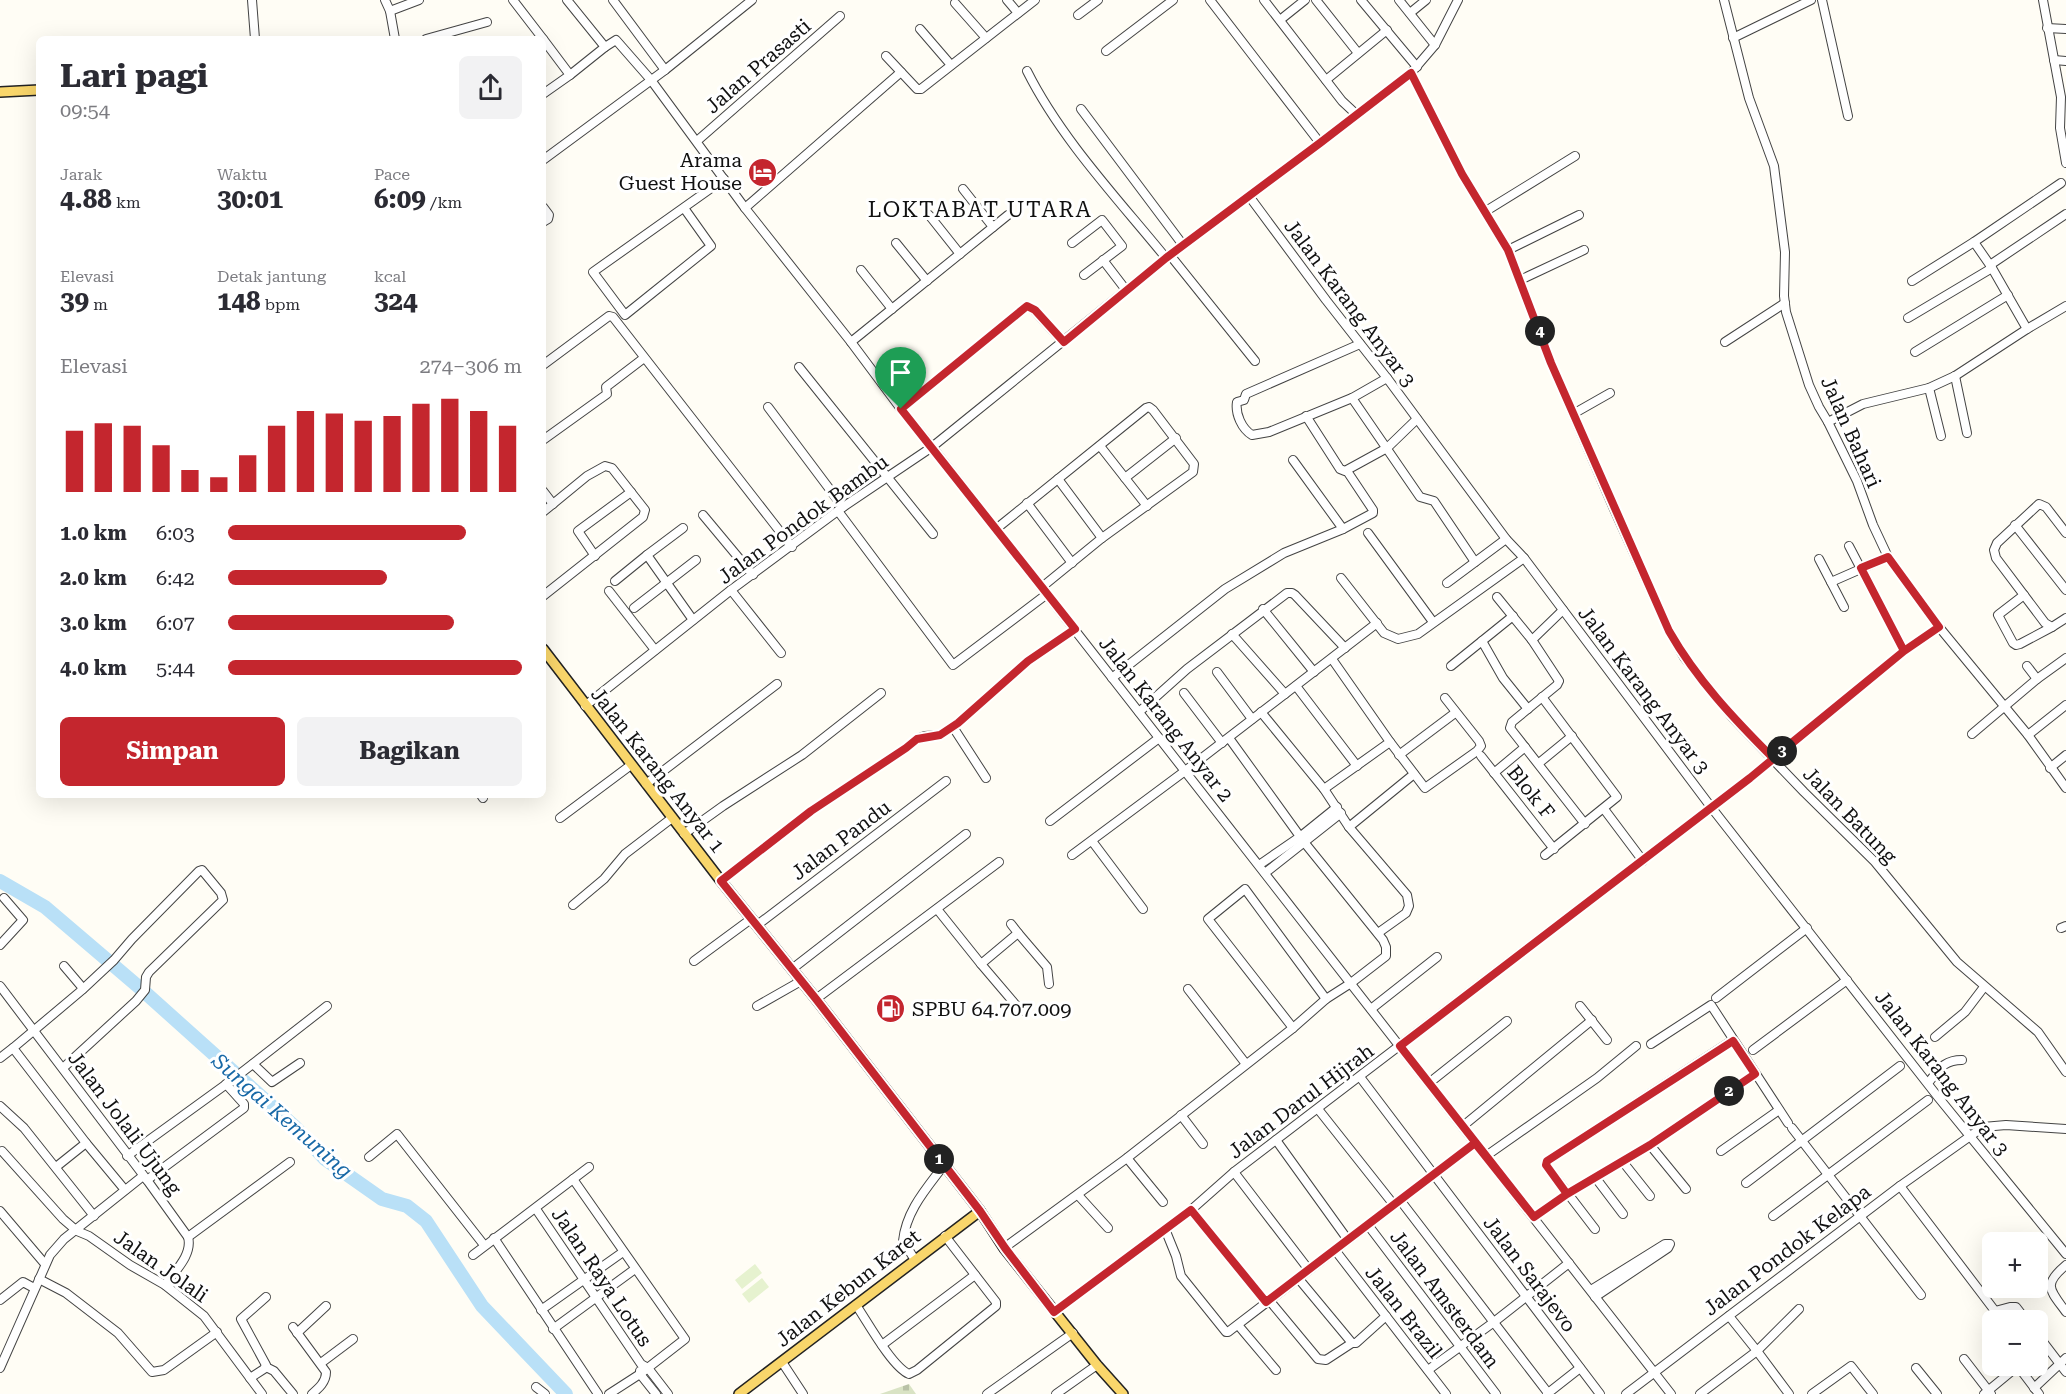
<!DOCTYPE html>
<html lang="id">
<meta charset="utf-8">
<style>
:root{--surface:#fff;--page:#f2f2f3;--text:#2b2b33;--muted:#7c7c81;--accent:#c4262e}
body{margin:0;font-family:"Roboto Serif",serif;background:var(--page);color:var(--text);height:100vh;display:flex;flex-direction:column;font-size:22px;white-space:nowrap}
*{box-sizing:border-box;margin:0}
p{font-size:20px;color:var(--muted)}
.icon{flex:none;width:33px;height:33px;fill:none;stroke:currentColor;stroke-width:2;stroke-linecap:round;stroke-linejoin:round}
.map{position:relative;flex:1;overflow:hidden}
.panel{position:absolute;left:36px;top:36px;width:510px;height:762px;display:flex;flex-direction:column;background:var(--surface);border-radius:9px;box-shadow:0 6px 24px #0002}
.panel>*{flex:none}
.controls{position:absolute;left:1982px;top:1232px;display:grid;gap:12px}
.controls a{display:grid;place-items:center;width:66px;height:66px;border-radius:9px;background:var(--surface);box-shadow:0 6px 24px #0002;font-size:30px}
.pin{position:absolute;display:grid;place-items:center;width:51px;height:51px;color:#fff;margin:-62px -26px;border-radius:50% 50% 50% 0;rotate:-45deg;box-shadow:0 0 6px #0007}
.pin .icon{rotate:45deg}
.km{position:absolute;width:30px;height:30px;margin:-15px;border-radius:50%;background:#222;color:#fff;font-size:16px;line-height:30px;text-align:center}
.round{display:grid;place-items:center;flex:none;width:63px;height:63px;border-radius:9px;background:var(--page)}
.head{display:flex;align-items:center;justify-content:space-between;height:102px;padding:0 24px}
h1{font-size:33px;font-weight:700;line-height:45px}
.metrics{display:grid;grid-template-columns:repeat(3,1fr);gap:9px;height:102px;padding:6px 24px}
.metrics div{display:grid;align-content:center}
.metrics b{font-size:26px;font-weight:700}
.metrics small{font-size:16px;font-weight:400}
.metrics p{font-size:16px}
.chart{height:168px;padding:12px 24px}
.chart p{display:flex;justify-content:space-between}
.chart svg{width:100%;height:108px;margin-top:6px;stroke:var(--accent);stroke-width:6}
.action{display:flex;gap:12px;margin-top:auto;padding:12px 24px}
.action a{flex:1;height:69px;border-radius:9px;background:var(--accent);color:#fff;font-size:24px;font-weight:700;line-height:69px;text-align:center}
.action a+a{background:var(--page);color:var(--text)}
ul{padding:0 24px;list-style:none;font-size:20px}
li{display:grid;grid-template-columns:96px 72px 1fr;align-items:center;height:45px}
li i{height:15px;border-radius:8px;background:var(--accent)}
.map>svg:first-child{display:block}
.cemetery{fill:url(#cemetery-stones)}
.pitch{fill:#e6f2cf}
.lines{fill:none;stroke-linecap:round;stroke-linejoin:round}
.river{stroke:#b9e0f7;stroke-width:14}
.minor-casing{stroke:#444;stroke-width:10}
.major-casing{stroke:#222;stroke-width:12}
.minor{stroke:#fff;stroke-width:8}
.major{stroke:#f9d66b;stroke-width:9}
.route-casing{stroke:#fff;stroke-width:12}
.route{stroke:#c4262e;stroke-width:8}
.labels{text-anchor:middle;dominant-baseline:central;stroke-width:6;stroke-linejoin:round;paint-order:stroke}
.street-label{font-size:20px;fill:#111;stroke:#fff}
.poi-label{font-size:20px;fill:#111;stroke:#fff;text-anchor:end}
.water-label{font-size:21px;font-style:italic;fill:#1768a6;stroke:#fff}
.quarter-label{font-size:22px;letter-spacing:1.5px;fill:#111;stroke:#fff}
</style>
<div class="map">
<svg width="2066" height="1394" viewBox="0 0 2066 1394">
<defs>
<pattern id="cemetery-stones" width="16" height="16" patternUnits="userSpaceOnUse" patternTransform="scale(1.5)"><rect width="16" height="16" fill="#d9e3c4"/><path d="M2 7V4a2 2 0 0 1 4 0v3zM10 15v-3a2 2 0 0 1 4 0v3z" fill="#b9c2a7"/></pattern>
</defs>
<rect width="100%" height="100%" fill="#fffdf5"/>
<!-- cemetery -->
<path class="cemetery" d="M909,1384L916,1394H880Z"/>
<!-- pitch -->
<g class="pitch">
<path d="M755,1264L762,1273L742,1289L735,1280Z"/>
<path d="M762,1278L769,1287L749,1303L742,1294Z"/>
</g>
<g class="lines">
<!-- river -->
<path class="river" d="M0,881L45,907L140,988L295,1127L325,1159L382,1199L407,1206L426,1221L482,1306L566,1394"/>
<defs>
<g id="minor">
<path d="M252,0L255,39"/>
<path d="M385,0L390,11L395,39"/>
<path d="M513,0L543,39"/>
<path d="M567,0L605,47L570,75"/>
<path d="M613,0L665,70"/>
<path d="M1007,0L1018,13"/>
<path d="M1210,0L1320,143"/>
<path d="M1264,0L1342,101L1357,115"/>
<path d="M1316,0L1358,53"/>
<path d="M1361,0L1417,67"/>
<path d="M1399,0L1435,45"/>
<path d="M1724,0L1749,98L1774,166L1785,252L1784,296L1786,312L1809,385L1819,407L1828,422L1857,481L1873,525L1888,557L1939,627L2028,735L2066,788"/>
<path d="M1822,0L1848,116"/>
<path d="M2043,0L2061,97L2060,128L2066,163"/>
<path d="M955,3L986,38"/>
<path d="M390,11L419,0"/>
<path d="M1410,13L1426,0"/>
<path d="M1078,15L1098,0"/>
<path d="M1280,20L1305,0"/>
<path d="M2047,28L2066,29"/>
<path d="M920,29L951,65"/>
<path d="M1733,38L1811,0"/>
<path d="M426,39L487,22"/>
<path d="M543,39L570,75L543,94"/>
<path d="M605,47L616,40L651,80L745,208L851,342L901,409L932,447L1671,1394"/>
<path d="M1106,51L1173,0"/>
<path d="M2054,60L2066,61"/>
<path d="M1027,71C1061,139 1118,199 1166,258"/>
<path d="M901,72L917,89H921L1035,0"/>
<path d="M1411,73L1462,174L1508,250L1551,363L1614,509L1669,631L1684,657L1733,718L1804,792L1875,862L1957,962L2038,1032L2066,1072"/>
<path d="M1326,80L1387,30"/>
<path d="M1081,109L1183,245"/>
<path d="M697,141L840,16"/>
<path d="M543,160L665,70L752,0"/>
<path d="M963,189L993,227"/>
<path d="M1249,196L1326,300L1387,378L1506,539L1524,558L1711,807L1938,1097L2066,1254"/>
<path d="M543,207L549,215L548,219L543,222"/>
<path d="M684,208L711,246L625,315L593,272L724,179"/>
<path d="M745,208L901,72L886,56"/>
<path d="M1486,211L1575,156"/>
<path d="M929,215L960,254"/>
<path d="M1974,242L1992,268L2027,329"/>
<path d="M896,243L927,281"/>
<path d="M1072,243L1102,220L1122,246L1084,275"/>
<path d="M1508,250L1579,215"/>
<path d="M1170,255L1255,361"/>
<path d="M1103,260L1126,290"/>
<path d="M1990,265L2066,214"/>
<path d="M861,270L892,309"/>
<path d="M1520,280L1584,250"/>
<path d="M1912,281L1974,242L2061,183"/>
<path d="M1908,318L1992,268"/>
<path d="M851,342L1008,215"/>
<path d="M1725,342L1785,303"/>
<path d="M1360,344L1246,394L1244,400L1237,402C1235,414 1242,429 1252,435L1269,432L1352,398L1387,378"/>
<path d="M1915,352L2008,295"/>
<path d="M543,365L609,316L613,317L792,547"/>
<path d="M799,367L933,534"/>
<path d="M1955,376L1967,433"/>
<path d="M1929,388L1941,436"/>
<path d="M1352,398L1420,497L1434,501L1475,562"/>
<path d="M768,407L843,507"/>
<path d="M901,409L1027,306L1034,310L1063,342"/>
<path d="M1573,414L1610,393"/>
<path d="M1306,416L1340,469L1345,471L1387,448L1417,419"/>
<path d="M1828,422L1863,404L1929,388L1955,376L2027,329L2066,306"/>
<path d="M543,440L607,394L606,387L644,358"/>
<path d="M1100,446L1147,506"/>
<path d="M1293,460L1343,529"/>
<path d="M1125,478L1176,438"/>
<path d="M1058,479L1102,538"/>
<path d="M543,491L553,504"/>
<path d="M1027,503L1072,563"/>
<path d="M838,511L953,665L1047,594"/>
<path d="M543,512L587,476L605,466L612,468L645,510L643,517L543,596"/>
<path d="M703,515L753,575"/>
<path d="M2015,525L2066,590"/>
<path d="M683,528L647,555L693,620"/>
<path d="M996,529L1146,408L1149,407L1153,410L1194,464L1193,472L1102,538L1042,587"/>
<path d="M1368,533L1433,622"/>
<path d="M2066,533L2046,507L2039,504L1997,543L1994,550L1996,558L2045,623L2052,627L2066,618"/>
<path d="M1849,546L1904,651"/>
<path d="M595,556L578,531L631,492"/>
<path d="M1819,559L1844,607"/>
<path d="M1341,578L1384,633L1398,639L1418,634L1524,558"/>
<path d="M615,581L647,555"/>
<path d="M1831,582L1888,557"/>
<path d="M1447,583L1506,539"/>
<path d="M731,590L781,653"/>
<path d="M609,591L655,650"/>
<path d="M2024,595L1998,615L2013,643L2016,645L2020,644L2052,627"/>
<path d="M1497,597L1532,640L1559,681L1557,685L1512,722L1510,728L1585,824"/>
<path d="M634,608L696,560"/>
<path d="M1263,609L1314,672"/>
<path d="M1232,634L1285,694"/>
<path d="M1532,640L1563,610"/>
<path d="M1482,641L1503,678L1528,709"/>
<path d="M1451,666L1513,616"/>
<path d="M2027,666L2037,679"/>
<path d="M1217,672L1252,719"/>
<path d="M1112,678L1225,589L1284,553L1343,529L1373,513V510L1347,471"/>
<path d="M1296,686L1357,766"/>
<path d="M1184,693L1222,743"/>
<path d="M1542,697L1617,797L1545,855"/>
<path d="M585,706L731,590L843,507L932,447L1166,258L1320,143L1411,73L1435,45L1458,0"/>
<path d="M1139,712L1187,669L1287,593H1292L1295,595L1345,648"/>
<path d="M1261,712L1324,789L1349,827L1407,895L1409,906L1406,913L1378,933"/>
<path d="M953,727L986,778"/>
<path d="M1972,734L2037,679L2066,658"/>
<path d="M2028,735L2066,705"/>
<path d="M1390,742L1425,788L1477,751L1481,746L1479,741L1445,698"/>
<path d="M1399,755L1455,713"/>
<path d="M1481,756L1554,849"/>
<path d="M1539,763L1572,736"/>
<path d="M2050,768L2066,755"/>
<path d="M1494,773L1525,747"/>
<path d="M646,784L777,684"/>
<path d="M1324,789L1390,742L1332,659"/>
<path d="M481,795L483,798"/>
<path d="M1604,809L1643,861"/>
<path d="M560,818L631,765"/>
<path d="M1050,821L1159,738"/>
<path d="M1349,827L1414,774"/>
<path d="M684,834L723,806L802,755L881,693"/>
<path d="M1092,841L1143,909"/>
<path d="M1072,855L1185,771L1377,623"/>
<path d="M1259,865L1301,836L1337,807"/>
<path d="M1265,873L1341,813"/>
<path d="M721,881L811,811L906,748L917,739L925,736L940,735L958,723L1028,661L1075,629"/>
<path d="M573,905L604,879L625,854L672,818"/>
<path d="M937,909L981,964L1018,933L1047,967L1049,984"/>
<path d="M1011,924L1018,933"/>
<path d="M756,926L946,781"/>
<path d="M2061,928L2066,926"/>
<path d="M0,945L23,920L4,898"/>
<path d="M694,961L751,919"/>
<path d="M981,964L1021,1011"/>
<path d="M64,966L81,986L82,990L13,1048L86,1143L125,1190"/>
<path d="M792,969L966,834"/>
<path d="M0,986L147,1180L188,1237C193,1255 174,1272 165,1285"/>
<path d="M1188,989L1246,1064"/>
<path d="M1716,998L1807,928"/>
<path d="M816,999L999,862"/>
<path d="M757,1006L801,981"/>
<path d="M1580,1006L1607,1040"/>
<path d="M1371,1009L1437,957"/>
<path d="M1293,1028L1208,919L1245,889L1326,999"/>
<path d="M1935,1037L1965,1012L1984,987"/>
<path d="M1651,1044L1711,1005L1788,1123"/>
<path d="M1753,1050L1847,980"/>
<path d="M0,1058L13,1048"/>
<path d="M253,1064L272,1082L300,1063"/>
<path d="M63,1068L136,1001L145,990L146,977L149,972L223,900L221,893L202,870L199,871L132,939L114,960L83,989"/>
<path d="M1360,1077L1600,1394"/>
<path d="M1429,1083L1507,1021"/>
<path d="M1928,1083C1939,1070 1943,1060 1962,1060"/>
<path d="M0,1106L24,1128L94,1216"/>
<path d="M1318,1109L1394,1205"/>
<path d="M1181,1115L1203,1144"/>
<path d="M1463,1126L1592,1020"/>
<path d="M1792,1128L1921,1295"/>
<path d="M1276,1140L1348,1240"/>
<path d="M1650,1145L1686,1189"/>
<path d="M2,1151L63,1219L77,1231L89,1236L130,1265L165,1285L204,1316L262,1394"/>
<path d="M1721,1151L1779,1110"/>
<path d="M127,1156L232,1080L327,1006"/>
<path d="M1486,1156L1597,1078L1636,1046"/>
<path d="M369,1157L397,1134L484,1245"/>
<path d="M1127,1158L1163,1202"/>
<path d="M1623,1162L1650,1196"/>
<path d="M56,1167L86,1143"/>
<path d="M1234,1172L1309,1270"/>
<path d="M1595,1177L1623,1214"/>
<path d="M573,1179L685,1339L640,1374L609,1394"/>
<path d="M147,1180L244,1108V1104L226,1084"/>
<path d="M1746,1183L1900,1066"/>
<path d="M1900,1186L1995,1311L1992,1320"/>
<path d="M1078,1195L1108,1228"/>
<path d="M1400,1200L1548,1393"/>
<path d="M536,1209L641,1364L648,1368L668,1394"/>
<path d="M1191,1210L1266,1302"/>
<path d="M0,1211L45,1264"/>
<path d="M1773,1216L1928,1100"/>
<path d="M1534,1217L1567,1194L1650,1145L1755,1074"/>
<path d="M1368,1225L1496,1394"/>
<path d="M1165,1229L1176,1256L1181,1276L1226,1332H1228L1475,1143"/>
<path d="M1595,1229L1546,1165L1547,1161L1733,1040"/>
<path d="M188,1237L290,1162"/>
<path d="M494,1238L598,1394"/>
<path d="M1004,1248L1127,1158L1293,1028L1326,999L1351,983L1386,956V947L1383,940L1304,842L1229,738"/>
<path d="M1335,1250L1446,1394"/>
<path d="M473,1255L589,1167"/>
<path d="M915,1260L903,1241C906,1211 926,1189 944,1165"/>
<path d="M2066,1265C2042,1285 2050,1290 2066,1312"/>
<path d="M1298,1278L1352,1343"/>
<path d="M39,1279L66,1293L118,1333L152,1372L164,1370L217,1332"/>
<path d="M1591,1290L1665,1244H1670L1668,1248L1595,1297"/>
<path d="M0,1300L23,1282L34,1288"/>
<path d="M1269,1300L1318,1359L1326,1360L1352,1343H1356L1386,1316"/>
<path d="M856,1305C867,1321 892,1367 909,1374L917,1370L996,1306V1302L945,1236"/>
<path d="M541,1310L623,1252"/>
<path d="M1995,1311L2010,1307H2016L2026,1320"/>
<path d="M1054,1312L1191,1210L1234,1172L1750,778L1904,651L1939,627"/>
<path d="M1729,1316L1757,1351L1789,1394"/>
<path d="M1238,1325L1276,1370"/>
<path d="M293,1327L326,1372C326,1382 319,1388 312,1394"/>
<path d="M553,1329L635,1269"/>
<path d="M297,1333L326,1306"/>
<path d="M2037,1334L2066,1372"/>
<path d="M882,1345L975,1275"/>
<path d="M1964,1359L1991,1394"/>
<path d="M782,1362L803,1394"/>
<path d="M321,1363L353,1339"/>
<path d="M2017,1365L2039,1394"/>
<path d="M266,1367L274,1371L293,1394"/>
<path d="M0,1368L50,1255L64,1239L143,1176"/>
<path d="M1916,1368L1937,1394"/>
<path d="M1428,1370L1494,1322L1569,1263"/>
<path d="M640,1371V1374L656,1394"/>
<path d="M250,1378L264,1369L266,1365L241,1319L266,1297"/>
<path d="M536,1387L545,1394"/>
<path d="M2034,1388L2066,1358"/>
<path d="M987,1394L1073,1333"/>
<path d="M1056,1394L1097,1365"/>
<path d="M1547,1394L1580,1368"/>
<path d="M1626,1394L1900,1186L1983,1127L2006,1125L2066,1129"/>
<path d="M1700,1394L1757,1351L1799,1309"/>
<path d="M1812,1394L1851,1366L1873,1394"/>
<path d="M1984,1394L2018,1366"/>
</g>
<g id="major">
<path d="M0,92L39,90"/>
<path d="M543,649L721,881L816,999L980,1211L1004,1248L1097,1365L1123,1394"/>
<path d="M739,1394L980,1211"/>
</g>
</defs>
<!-- minor casing -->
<use href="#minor" class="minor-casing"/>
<!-- major casing -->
<use href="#major" class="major-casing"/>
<!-- minor -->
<use href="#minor" class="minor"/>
<!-- major -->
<use href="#major" class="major"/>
</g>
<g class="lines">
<defs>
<path id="route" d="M901,409L1075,629L1028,661L958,723L940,735L917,739L906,748L811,811L721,881L816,999L980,1211L1005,1248L1054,1312L1191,1210L1266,1302L1475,1143L1534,1217L1567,1194L1650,1145L1755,1074L1733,1041L1547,1161L1546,1165L1567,1194L1534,1217L1400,1046L1750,778L1904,651L1861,568L1888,557L1939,627L1904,651L1773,758C1734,719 1697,680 1669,631L1551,363L1508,250L1462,174L1411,73L1320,143L1166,258L1064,342L1035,310L1027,306L901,409"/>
</defs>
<!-- route casing -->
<use href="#route" class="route-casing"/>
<!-- route -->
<use href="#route" class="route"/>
</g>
<!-- icons -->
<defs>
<symbol id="hotel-disc" viewBox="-11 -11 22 22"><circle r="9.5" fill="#c4262e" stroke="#fff"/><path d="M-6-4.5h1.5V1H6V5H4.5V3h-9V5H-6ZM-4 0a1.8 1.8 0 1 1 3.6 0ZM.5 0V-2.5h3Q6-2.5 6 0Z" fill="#fff"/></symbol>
<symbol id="fuel-disc" viewBox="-11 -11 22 22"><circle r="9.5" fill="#c4262e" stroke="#fff"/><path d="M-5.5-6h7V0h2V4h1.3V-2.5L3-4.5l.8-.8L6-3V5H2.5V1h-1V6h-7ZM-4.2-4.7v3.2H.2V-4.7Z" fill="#fff"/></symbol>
</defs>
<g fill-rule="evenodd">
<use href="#hotel-disc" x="746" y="156" width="33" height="33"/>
<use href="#fuel-disc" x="874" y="992" width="33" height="33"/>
</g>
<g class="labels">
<!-- street labels -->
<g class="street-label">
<text transform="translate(758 66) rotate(-41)">Jalan Prasasti</text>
<text transform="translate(1350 303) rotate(53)">Jalan Karang Anyar 3</text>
<text transform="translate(1851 432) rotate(66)">Jalan Bahari</text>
<text transform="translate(803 519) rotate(-36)">Jalan Pondok Bambu</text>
<text transform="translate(1644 690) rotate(53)">Jalan Karang Anyar 3</text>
<text transform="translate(1166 719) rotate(52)">Jalan Karang Anyar 2</text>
<text transform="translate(658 770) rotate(52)">Jalan Karang Anyar 1</text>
<text transform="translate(1531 792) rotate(51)">Blok F</text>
<text transform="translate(1850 815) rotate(46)">Jalan Batung</text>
<text transform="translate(841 840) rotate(-37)">Jalan Pandu</text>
<text transform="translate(1942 1073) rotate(52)">Jalan Karang Anyar 3</text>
<text transform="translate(1301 1101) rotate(-37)">Jalan Darul Hijrah</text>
<text transform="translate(125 1123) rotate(53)">Jalan Jolali Ujung</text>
<text transform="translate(1787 1250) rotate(-37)">Jalan Pondok Kelapa</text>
<text transform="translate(161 1266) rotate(35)">Jalan Jolali</text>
<text transform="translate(1530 1274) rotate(53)">Jalan Sarajevo</text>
<text transform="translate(602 1277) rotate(56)">Jalan Raya Lotus</text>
<text transform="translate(848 1288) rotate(-38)">Jalan Kebun Karet</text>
<text transform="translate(1445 1299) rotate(53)">Jalan Amsterdam</text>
<text transform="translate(1404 1312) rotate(52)">Jalan Brazil</text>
</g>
<!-- poi labels -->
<g class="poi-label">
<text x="742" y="160">Arama<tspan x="742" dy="23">Guest House</tspan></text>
<text x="912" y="1009" text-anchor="start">SPBU 64.707.009</text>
</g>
<!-- water labels -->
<g class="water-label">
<text transform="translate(282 1116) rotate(41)">Sungai Kemuning</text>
</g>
<!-- quarter labels -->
<g class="quarter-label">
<text x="980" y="209">LOKTABAT UTARA</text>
</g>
</g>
</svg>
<div class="controls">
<a>+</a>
<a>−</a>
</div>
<div class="pin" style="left:901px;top:409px;background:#1e9e55"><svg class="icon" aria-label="arrive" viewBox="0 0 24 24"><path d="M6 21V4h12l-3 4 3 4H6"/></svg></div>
<b class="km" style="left:939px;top:1159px">1</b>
<b class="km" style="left:1729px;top:1091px">2</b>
<b class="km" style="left:1782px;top:751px">3</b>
<b class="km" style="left:1540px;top:331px">4</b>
<section class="panel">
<div class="head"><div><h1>Lari pagi</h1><p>09:54</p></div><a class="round"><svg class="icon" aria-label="share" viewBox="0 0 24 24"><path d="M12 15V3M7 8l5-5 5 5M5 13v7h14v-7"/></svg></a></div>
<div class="metrics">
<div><p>Jarak</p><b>4.88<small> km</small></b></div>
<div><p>Waktu</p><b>30:01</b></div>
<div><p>Pace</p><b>6:09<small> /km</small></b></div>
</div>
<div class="metrics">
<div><p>Elevasi</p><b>39<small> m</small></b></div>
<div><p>Detak jantung</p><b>148<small> bpm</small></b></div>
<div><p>kcal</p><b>324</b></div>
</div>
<div class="chart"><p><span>Elevasi</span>274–306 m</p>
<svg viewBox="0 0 160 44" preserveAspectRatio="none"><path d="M5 44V19M15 44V16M25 44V17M35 44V25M45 44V35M55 44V38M65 44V29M75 44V17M85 44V11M95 44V12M105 44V15M115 44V13M125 44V8M135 44V6M145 44V11M155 44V17"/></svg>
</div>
<ul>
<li><b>1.0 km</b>6:03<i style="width:81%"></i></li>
<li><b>2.0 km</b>6:42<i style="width:54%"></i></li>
<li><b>3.0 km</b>6:07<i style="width:77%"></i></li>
<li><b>4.0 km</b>5:44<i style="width:100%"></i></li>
</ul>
<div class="action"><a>Simpan</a><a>Bagikan</a></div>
</section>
</div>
